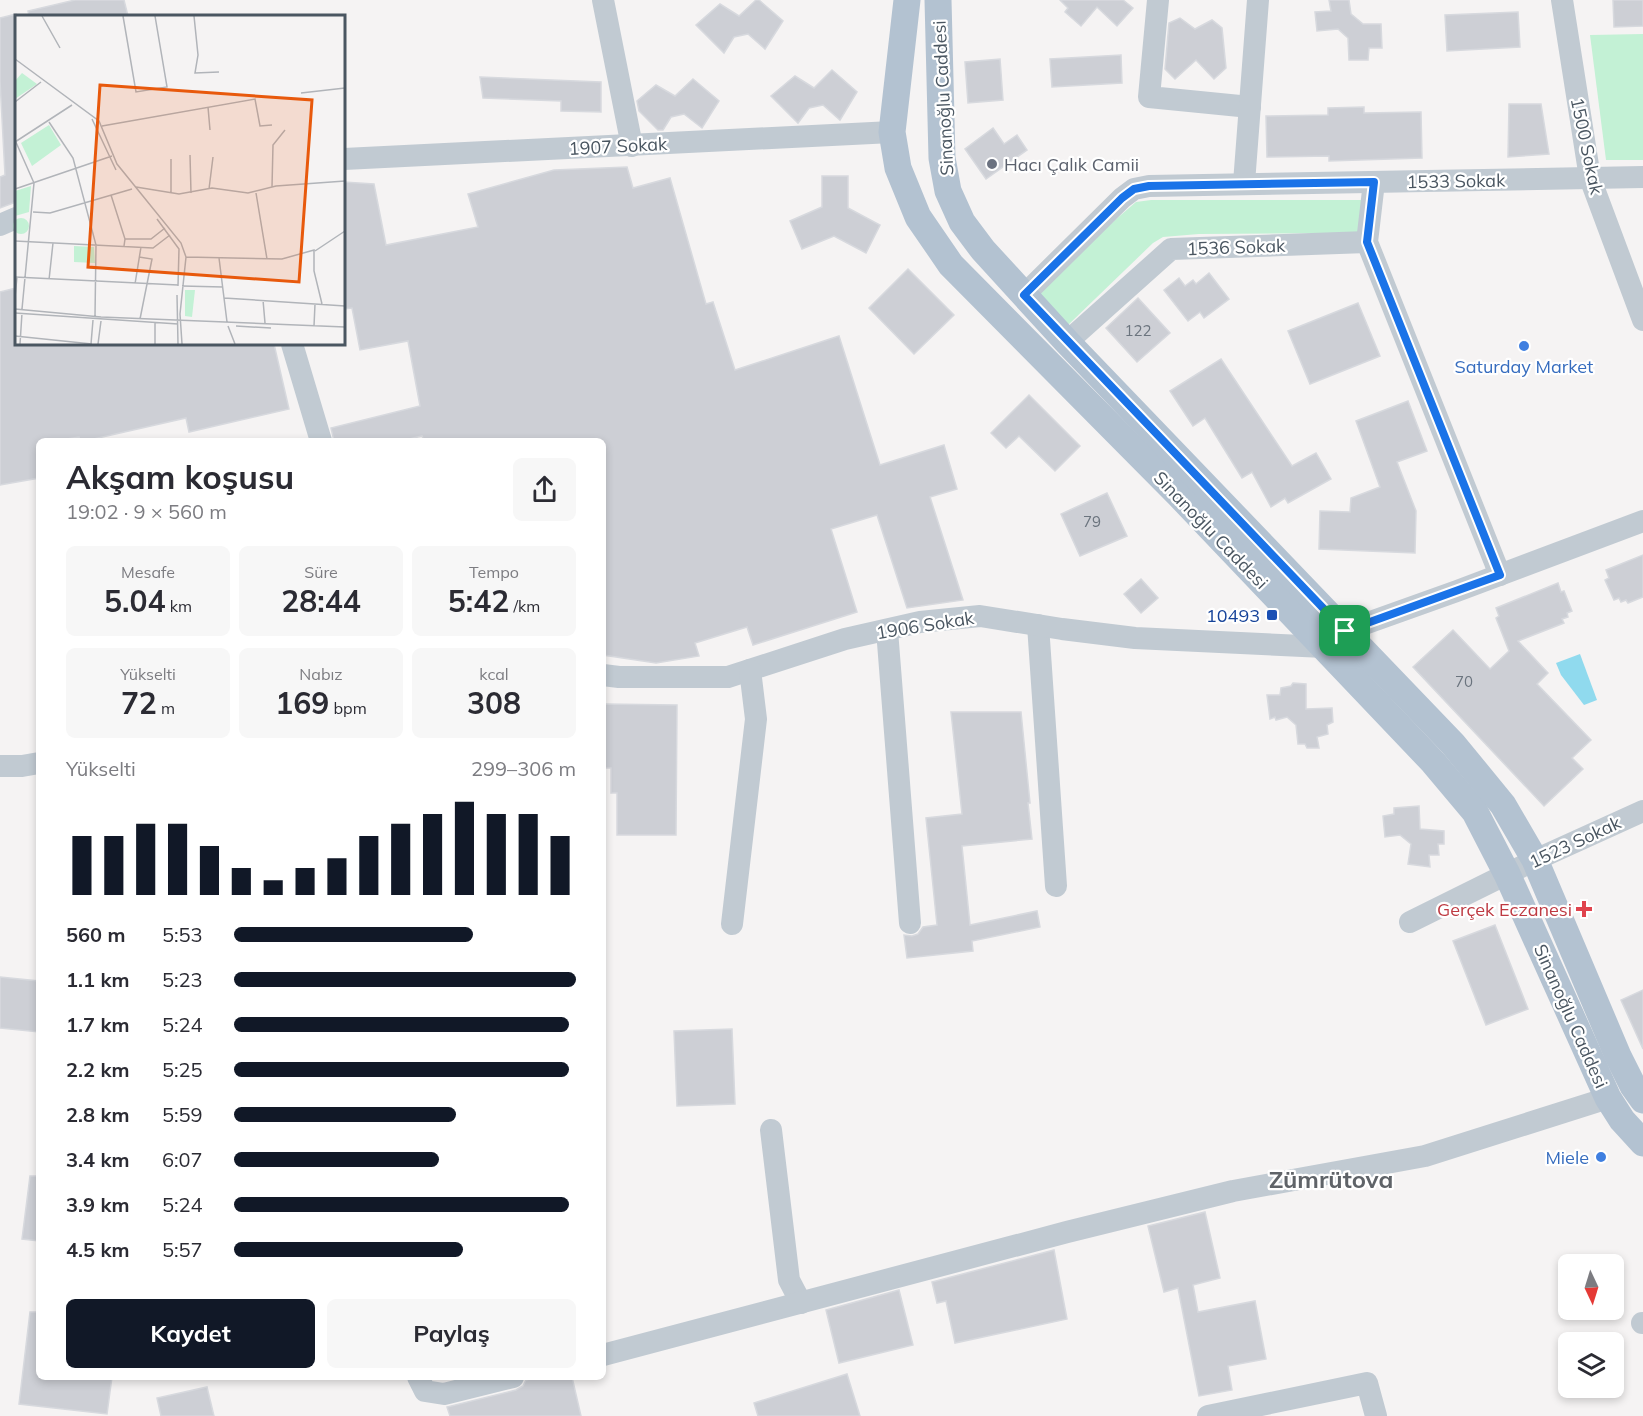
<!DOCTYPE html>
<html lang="tr">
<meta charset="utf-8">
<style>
:root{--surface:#fff;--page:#f7f7f7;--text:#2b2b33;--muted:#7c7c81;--accent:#111827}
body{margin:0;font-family:Mulish,sans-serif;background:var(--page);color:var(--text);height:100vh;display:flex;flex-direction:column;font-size:22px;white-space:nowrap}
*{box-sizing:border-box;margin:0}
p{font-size:20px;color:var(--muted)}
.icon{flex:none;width:33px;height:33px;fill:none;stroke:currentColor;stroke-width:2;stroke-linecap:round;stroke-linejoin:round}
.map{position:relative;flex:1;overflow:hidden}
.drawer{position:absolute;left:36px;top:438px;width:570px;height:942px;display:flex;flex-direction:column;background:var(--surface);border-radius:9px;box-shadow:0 3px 9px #0003}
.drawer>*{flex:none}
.needle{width:39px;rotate:176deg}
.fabs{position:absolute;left:1558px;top:1254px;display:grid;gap:12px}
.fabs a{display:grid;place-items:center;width:66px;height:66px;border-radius:9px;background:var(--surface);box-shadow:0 3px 9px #0003;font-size:30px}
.pin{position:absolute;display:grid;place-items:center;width:51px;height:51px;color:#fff;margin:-26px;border-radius:12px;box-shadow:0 3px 9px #0006}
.round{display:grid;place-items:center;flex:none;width:63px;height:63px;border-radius:9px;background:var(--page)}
.head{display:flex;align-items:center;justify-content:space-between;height:102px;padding:0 30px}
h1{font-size:33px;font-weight:700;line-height:45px}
.stats{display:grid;grid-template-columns:repeat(3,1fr);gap:9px;height:102px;padding:6px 30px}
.stats div{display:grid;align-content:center;border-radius:9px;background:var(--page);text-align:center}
.stats b{font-size:30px;font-weight:700}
.stats small{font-size:16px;font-weight:400}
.stats p{font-size:16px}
.chart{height:168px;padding:12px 30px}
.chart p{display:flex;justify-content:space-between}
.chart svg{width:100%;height:108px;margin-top:6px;stroke:var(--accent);stroke-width:6}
.button{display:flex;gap:12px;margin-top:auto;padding:12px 30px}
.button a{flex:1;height:69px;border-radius:9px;background:var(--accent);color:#fff;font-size:24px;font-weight:700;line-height:69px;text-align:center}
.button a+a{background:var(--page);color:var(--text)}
ul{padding:0 30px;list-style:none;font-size:20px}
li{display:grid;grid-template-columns:96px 72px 1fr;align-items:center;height:45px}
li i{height:15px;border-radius:8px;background:var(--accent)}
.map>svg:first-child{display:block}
.green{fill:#c3f1d5}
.water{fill:#90daee}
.building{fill:#cdcfd5;stroke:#d7d9de;stroke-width:1.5}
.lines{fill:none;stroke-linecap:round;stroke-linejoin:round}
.minor{stroke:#c1cad2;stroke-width:22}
.major{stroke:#b3c2d1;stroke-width:27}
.route-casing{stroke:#fff;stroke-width:12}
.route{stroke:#1a73e8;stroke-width:8}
.worship-dot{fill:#6b7280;stroke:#fff;stroke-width:2}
.shop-dot{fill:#3f7fe0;stroke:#fff;stroke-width:2}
.transit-dot{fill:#1a4fb4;stroke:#fff;stroke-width:2}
.health-dot{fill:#e0444e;stroke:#fff;stroke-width:2}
.labels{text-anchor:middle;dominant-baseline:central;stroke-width:4.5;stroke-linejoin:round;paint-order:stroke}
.number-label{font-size:15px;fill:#6b747e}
.street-label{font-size:18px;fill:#4a5661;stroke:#fff}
.worship-label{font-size:18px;fill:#5b616d;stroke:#fff;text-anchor:start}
.shop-label{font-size:18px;fill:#366cbe;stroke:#fff}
.transit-label{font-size:18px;fill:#164399;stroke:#fff;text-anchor:end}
.health-label{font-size:18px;fill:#be3a42;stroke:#fff;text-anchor:end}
.district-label{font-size:24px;font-weight:bold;fill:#5f6368;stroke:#fff}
.inset-road{fill:none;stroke:#b1b4b9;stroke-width:1.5}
.view{fill:#e8590c;fill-opacity:0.15;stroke:#e8590c;stroke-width:3}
.inset-edge{fill:none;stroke:#4a5661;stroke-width:3}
</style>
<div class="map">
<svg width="1643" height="1416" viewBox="0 0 1643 1416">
<rect width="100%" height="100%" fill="#f5f3f3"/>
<!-- green -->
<g class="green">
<path d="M1643,34V160H1606L1590,35Z"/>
<path d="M1151,200H1362L1361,233L1199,234L1163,237L1153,243L1067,326L1037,295L1086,245L1136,202Z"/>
</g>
<!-- water -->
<path class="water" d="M1580,654L1597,700L1584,705L1561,675L1556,663Z"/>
<!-- building -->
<g class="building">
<path d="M75,0H124L128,16H29L28,11Z"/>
<path d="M756,0H759L783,21L765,49L748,34L734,37L724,53L696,25L720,4L739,16Z"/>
<path d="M1060,0H1123L1133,8L1117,26L1097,7L1081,26L1065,12L1068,8Z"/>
<path d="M1329,0H1349L1351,14L1363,24H1381L1382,48H1369L1368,60H1349L1348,38L1338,29L1317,31L1315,12L1331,11Z"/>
<path d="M1613,0H1643V26L1614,27Z"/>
<path d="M1518,12L1520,47L1447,51L1445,15Z"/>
<path d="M16,14V202L0,208V177L5,175L0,81V18Z"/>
<path d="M1180,18L1195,29L1212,20L1222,28L1226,68L1214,79L1196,60L1175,79L1165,69L1169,23Z"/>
<path d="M1121,55L1122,83L1052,87L1050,59Z"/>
<path d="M1000,59L1003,100L968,103L965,62Z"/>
<path d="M832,70L857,92L840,120L823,105L809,108L798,123L771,96L795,76L814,88Z"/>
<path d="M480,77L601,82V112L561,111V101L483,98Z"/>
<path d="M693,79L719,101L702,128L684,114L671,117L663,130H658L639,111L637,101L656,85L675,96Z"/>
<path d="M1509,104H1541L1549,154L1508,157Z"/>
<path d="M1364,107V113L1421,112L1422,158L1329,161V156L1267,157L1266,116L1328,115V108Z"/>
<path d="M993,128L1004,144L1017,135L1027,150L986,179L965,149Z"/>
<path d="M627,167L633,188L670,178L706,304L713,302L735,370L839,336L880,465L944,445L957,489L930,497L963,600L907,608L877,515L831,529L857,612L753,645L747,627L695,643L699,656L656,663L603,655V441H424L422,436L401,441H334L331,428L420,406L408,341L360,350L352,308L344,309V182L374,184L386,245L478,227L468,194L554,170Z"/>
<path d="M822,176H848V208L880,225L866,253L834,236L802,249L790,221L822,207Z"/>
<path d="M908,269L954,315L914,354L869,308Z"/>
<path d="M1209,273L1229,299L1204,318L1200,312L1188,321L1164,290L1179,278L1185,286L1193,280L1196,284Z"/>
<path d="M16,288V344H274L289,409L189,432L186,418L85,441H80L79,437L54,441H39V478L0,485V292Z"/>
<path d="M1138,298L1170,333L1137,362L1106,328Z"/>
<path d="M1358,303L1380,356L1310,384L1288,331Z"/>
<path d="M1221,359L1292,466L1316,453L1331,479L1288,503L1285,498L1271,507L1252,472L1242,478L1205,418L1193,426L1170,391Z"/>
<path d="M1029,395L1080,446L1055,471L1019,436L1006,448L991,433Z"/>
<path d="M1408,401L1427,451L1397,462L1416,511L1415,553L1319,549L1320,511L1350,512L1351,498L1380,487L1356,421Z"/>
<path d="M1107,493L1127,536L1080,556L1061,514Z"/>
<path d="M1643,555V597L1628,603L1626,600L1621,602L1619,598L1614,600L1605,580L1609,578L1606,570Z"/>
<path d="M1141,579L1158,598L1141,613L1124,594Z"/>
<path d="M1558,583L1561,592L1564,591L1572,611L1567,613L1568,617L1562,619L1564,623L1518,641L1548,673L1537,684L1591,740L1572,758L1583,769L1544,806L1413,667L1453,630L1490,669L1509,651L1496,618L1499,616L1496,608Z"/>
<path d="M1293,683L1306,684V709L1332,708L1333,722L1327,725L1328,734L1317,737L1319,748H1307L1305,744H1298L1296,725L1287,717L1276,720L1275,717L1270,719L1267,695H1280L1281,688L1291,686Z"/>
<path d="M603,704L677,705L676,835H617V793H611V768H603Z"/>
<path d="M951,712H1021L1030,803H1028L1032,839L962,846L970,925L1037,911L1040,927L972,941L973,951L907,958L904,935L912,936L918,934L923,927L937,925L926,818L962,814Z"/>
<path d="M1419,806L1420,829L1444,831V844H1438L1439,855H1429L1430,867L1408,864L1411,844L1400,835L1385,837L1383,816L1394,814V808Z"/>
<path d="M1495,925L1528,1009L1486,1025L1453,941Z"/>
<path d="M0,977L39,981V1032L0,1028Z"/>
<path d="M1643,990V1049L1621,1000Z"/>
<path d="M732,1029L735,1104L677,1106L674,1031Z"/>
<path d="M30,1176H39V1241L22,1239Z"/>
<path d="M1205,1212L1220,1278L1193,1285L1198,1312L1255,1301L1266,1359L1228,1366L1232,1390L1199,1396L1178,1288L1164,1292L1148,1226Z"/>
<path d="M1054,1250L1067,1319L955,1343L946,1301L937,1303L932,1282Z"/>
<path d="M899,1290L913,1345L839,1363L826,1310Z"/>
<path d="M30,1312H39V1377H112L107,1414L19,1404Z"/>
<path d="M847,1374L860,1416H758L754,1403Z"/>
<path d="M538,1377H572L581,1416H450L447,1407L516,1390L523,1386L526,1380Z"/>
<path d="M207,1387L214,1416H161L157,1398Z"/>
</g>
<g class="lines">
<!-- minor -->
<g class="minor">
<path d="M603,0L632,146"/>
<path d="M1158,0L1149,97L1250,107"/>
<path d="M1562,0L1590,178L1643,320"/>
<path d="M344,159L892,132"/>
<path d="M1374,182L1367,242L1500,575"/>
<path d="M1244,183L1258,0"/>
<path d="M0,225L16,218"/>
<path d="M1024,295L1122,198L1134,189L1149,186L1643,177"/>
<path d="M1067,342L1171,249L1367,242"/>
<path d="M292,344L321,441"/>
<path d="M1038,625L1056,886"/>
<path d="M887,630L910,923"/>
<path d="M1345,631L1457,591L1643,521"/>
<path d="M603,675L619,677H728L845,639L920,622L980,616L1062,629L1135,638L1324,647"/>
<path d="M0,766H22L39,763"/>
<path d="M1410,922L1535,860L1643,811"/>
<path d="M732,924L756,719L750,670"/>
<path d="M771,1130L789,1280L801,1303"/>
<path d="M1642,1323H1643"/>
<path d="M603,1355L1067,1232L1233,1191L1425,1156L1608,1098"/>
<path d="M418,1377L425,1391L444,1394L513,1377"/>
<path d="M1208,1416L1367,1383L1376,1416"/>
</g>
<!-- major -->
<g class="major">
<path d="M907,0L892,132L898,168L918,217L951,265L1179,495L1433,762L1475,812L1507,874L1608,1098L1622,1120L1643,1143"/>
<path d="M938,0L942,158L948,191L962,222L983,250L1067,342L1453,744L1503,805L1535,860L1618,1056L1633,1086L1643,1100"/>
</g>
</g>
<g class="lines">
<defs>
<path id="route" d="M1374,182L1367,242L1500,575L1345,631L1024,295L1122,198L1134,189L1149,186Z"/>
</defs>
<!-- route casing -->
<use href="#route" class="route-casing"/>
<!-- route -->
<use href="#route" class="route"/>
</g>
<!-- markers -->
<circle class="worship-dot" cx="992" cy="164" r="6"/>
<g class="shop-dot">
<circle cx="1524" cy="346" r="6"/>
<circle cx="1601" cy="1157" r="6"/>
</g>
<rect class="transit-dot" x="1266" y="609" width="12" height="12" rx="3"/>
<path class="health-dot" d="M1581 900h6v6h6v6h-6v6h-6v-6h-6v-6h6z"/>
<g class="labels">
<!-- number labels -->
<g class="number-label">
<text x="1138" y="330">122</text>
<text x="1092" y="521">79</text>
<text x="1464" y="681">70</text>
</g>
<!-- street labels -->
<g class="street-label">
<text transform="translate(943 98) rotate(-93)">Si̇nanoğlu Caddesi</text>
<text transform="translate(618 146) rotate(-3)">1907 Sokak</text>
<text transform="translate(1587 146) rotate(78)">1500 Sokak</text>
<text transform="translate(1456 181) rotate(-1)">1533 Sokak</text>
<text transform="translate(1236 247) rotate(-2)">1536 Sokak</text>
<text transform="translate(1211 530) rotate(46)">Si̇nanoğlu Caddesi</text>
<text transform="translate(925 625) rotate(-9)">1906 Sokak</text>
<text transform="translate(1575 842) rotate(-25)">1523 Sokak</text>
<text transform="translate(1571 1016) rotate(66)">Si̇nanoğlu Caddesi</text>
</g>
<!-- worship labels -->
<g class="worship-label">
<text x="1004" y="164">Hacı Çalık Camii</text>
</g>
<!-- shop labels -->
<g class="shop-label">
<text x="1524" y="366">Saturday Market</text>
<text x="1589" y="1157" text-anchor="end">Miele</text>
</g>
<!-- transit labels -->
<g class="transit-label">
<text x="1260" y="615">10493</text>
</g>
<!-- health labels -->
<g class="health-label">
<text x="1572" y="909">Gerçek Eczanesi</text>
</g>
<!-- district labels -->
<g class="district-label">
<text x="1331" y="1179">Zümrütova</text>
</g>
</g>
<!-- overview -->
<g transform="translate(15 15)">
<rect width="330" height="330" fill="#f5f3f3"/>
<path d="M7,58L22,69L0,84V66ZM34,110L46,130L17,151L6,128ZM16,171L14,197L0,201V176ZM-2 211a8 8 0 1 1 16 0a8 8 0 1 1-16 0ZM59,231L79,232L80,248L59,247ZM170,275H180L177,302L170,301Z" fill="#c3f1d5"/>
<path class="inset-road" d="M27,1L45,33M108,1L121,77L152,72L140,1M179,1L183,40L180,58L204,57M0,44L84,106L102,149L166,228L171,242L165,299L167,329M286,78L330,73M0,87L26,67M193,92L195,115M77,104L101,155M34,107L58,143L81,230L80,301M87,111L240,84L245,111L257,110M0,125L19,168L7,294M0,127L57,90M175,140L176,178M156,144V177M121,172L164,179L197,173L233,178L261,171L330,166M257,172L258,130L270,115M0,174L97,141M194,174L198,142M241,178L252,244M96,180L110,224L109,231M18,197L35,198L117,174M142,204L164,234L163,271M110,224H136L150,213M0,226L138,233L155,220M300,236L330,216M124,242L137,244L125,304M171,242L267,244L299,235V256L307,289M204,243L212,307M0,262L163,270M34,265L38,228M120,269L126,232M167,271L208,272M162,280L163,329M0,282L2,262M209,283L330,291M248,285L250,308M0,294L86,302L330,312M0,298L163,309M213,311L220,329M221,311L256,313M299,311L300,289M0,321L77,329M5,329L7,298M76,329L78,305M83,329L86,306M140,329V308"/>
<path class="view" d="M85,70L297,85L284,267L73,252Z"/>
<rect width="330" height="330" class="inset-edge"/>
</g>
</svg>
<div class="fabs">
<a><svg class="needle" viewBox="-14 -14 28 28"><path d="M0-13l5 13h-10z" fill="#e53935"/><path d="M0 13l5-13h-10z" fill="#7c7c81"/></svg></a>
<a><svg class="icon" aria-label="layers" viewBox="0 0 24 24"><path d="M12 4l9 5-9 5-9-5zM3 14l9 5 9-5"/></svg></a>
</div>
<div class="pin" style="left:1345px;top:631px;background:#1e9e55"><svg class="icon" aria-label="arrive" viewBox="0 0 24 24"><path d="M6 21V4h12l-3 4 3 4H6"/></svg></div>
<section class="drawer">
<div class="head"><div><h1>Akşam koşusu</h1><p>19:02 · 9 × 560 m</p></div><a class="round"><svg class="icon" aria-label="share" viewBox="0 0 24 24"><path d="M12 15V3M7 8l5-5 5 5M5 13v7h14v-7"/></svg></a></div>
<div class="stats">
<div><p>Mesafe</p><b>5.04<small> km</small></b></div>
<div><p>Süre</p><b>28:44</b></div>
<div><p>Tempo</p><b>5:42<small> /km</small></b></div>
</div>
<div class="stats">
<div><p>Yükselti</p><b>72<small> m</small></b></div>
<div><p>Nabız</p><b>169<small> bpm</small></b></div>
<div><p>kcal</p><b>308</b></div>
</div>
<div class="chart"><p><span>Yükselti</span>299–306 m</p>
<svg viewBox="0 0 160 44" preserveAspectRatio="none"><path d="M5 44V20M15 44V20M25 44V15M35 44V15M45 44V24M55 44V33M65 44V38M75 44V33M85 44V29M95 44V20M105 44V15M115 44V11M125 44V6M135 44V11M145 44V11M155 44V20"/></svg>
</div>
<ul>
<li><b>560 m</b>5:53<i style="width:70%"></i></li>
<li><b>1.1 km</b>5:23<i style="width:100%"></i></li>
<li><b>1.7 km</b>5:24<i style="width:98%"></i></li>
<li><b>2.2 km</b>5:25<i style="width:98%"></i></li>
<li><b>2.8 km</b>5:59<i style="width:65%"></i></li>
<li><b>3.4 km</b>6:07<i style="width:60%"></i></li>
<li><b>3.9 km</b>5:24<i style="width:98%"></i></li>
<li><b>4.5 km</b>5:57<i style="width:67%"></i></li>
</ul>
<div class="button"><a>Kaydet</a><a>Paylaş</a></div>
</section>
</div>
